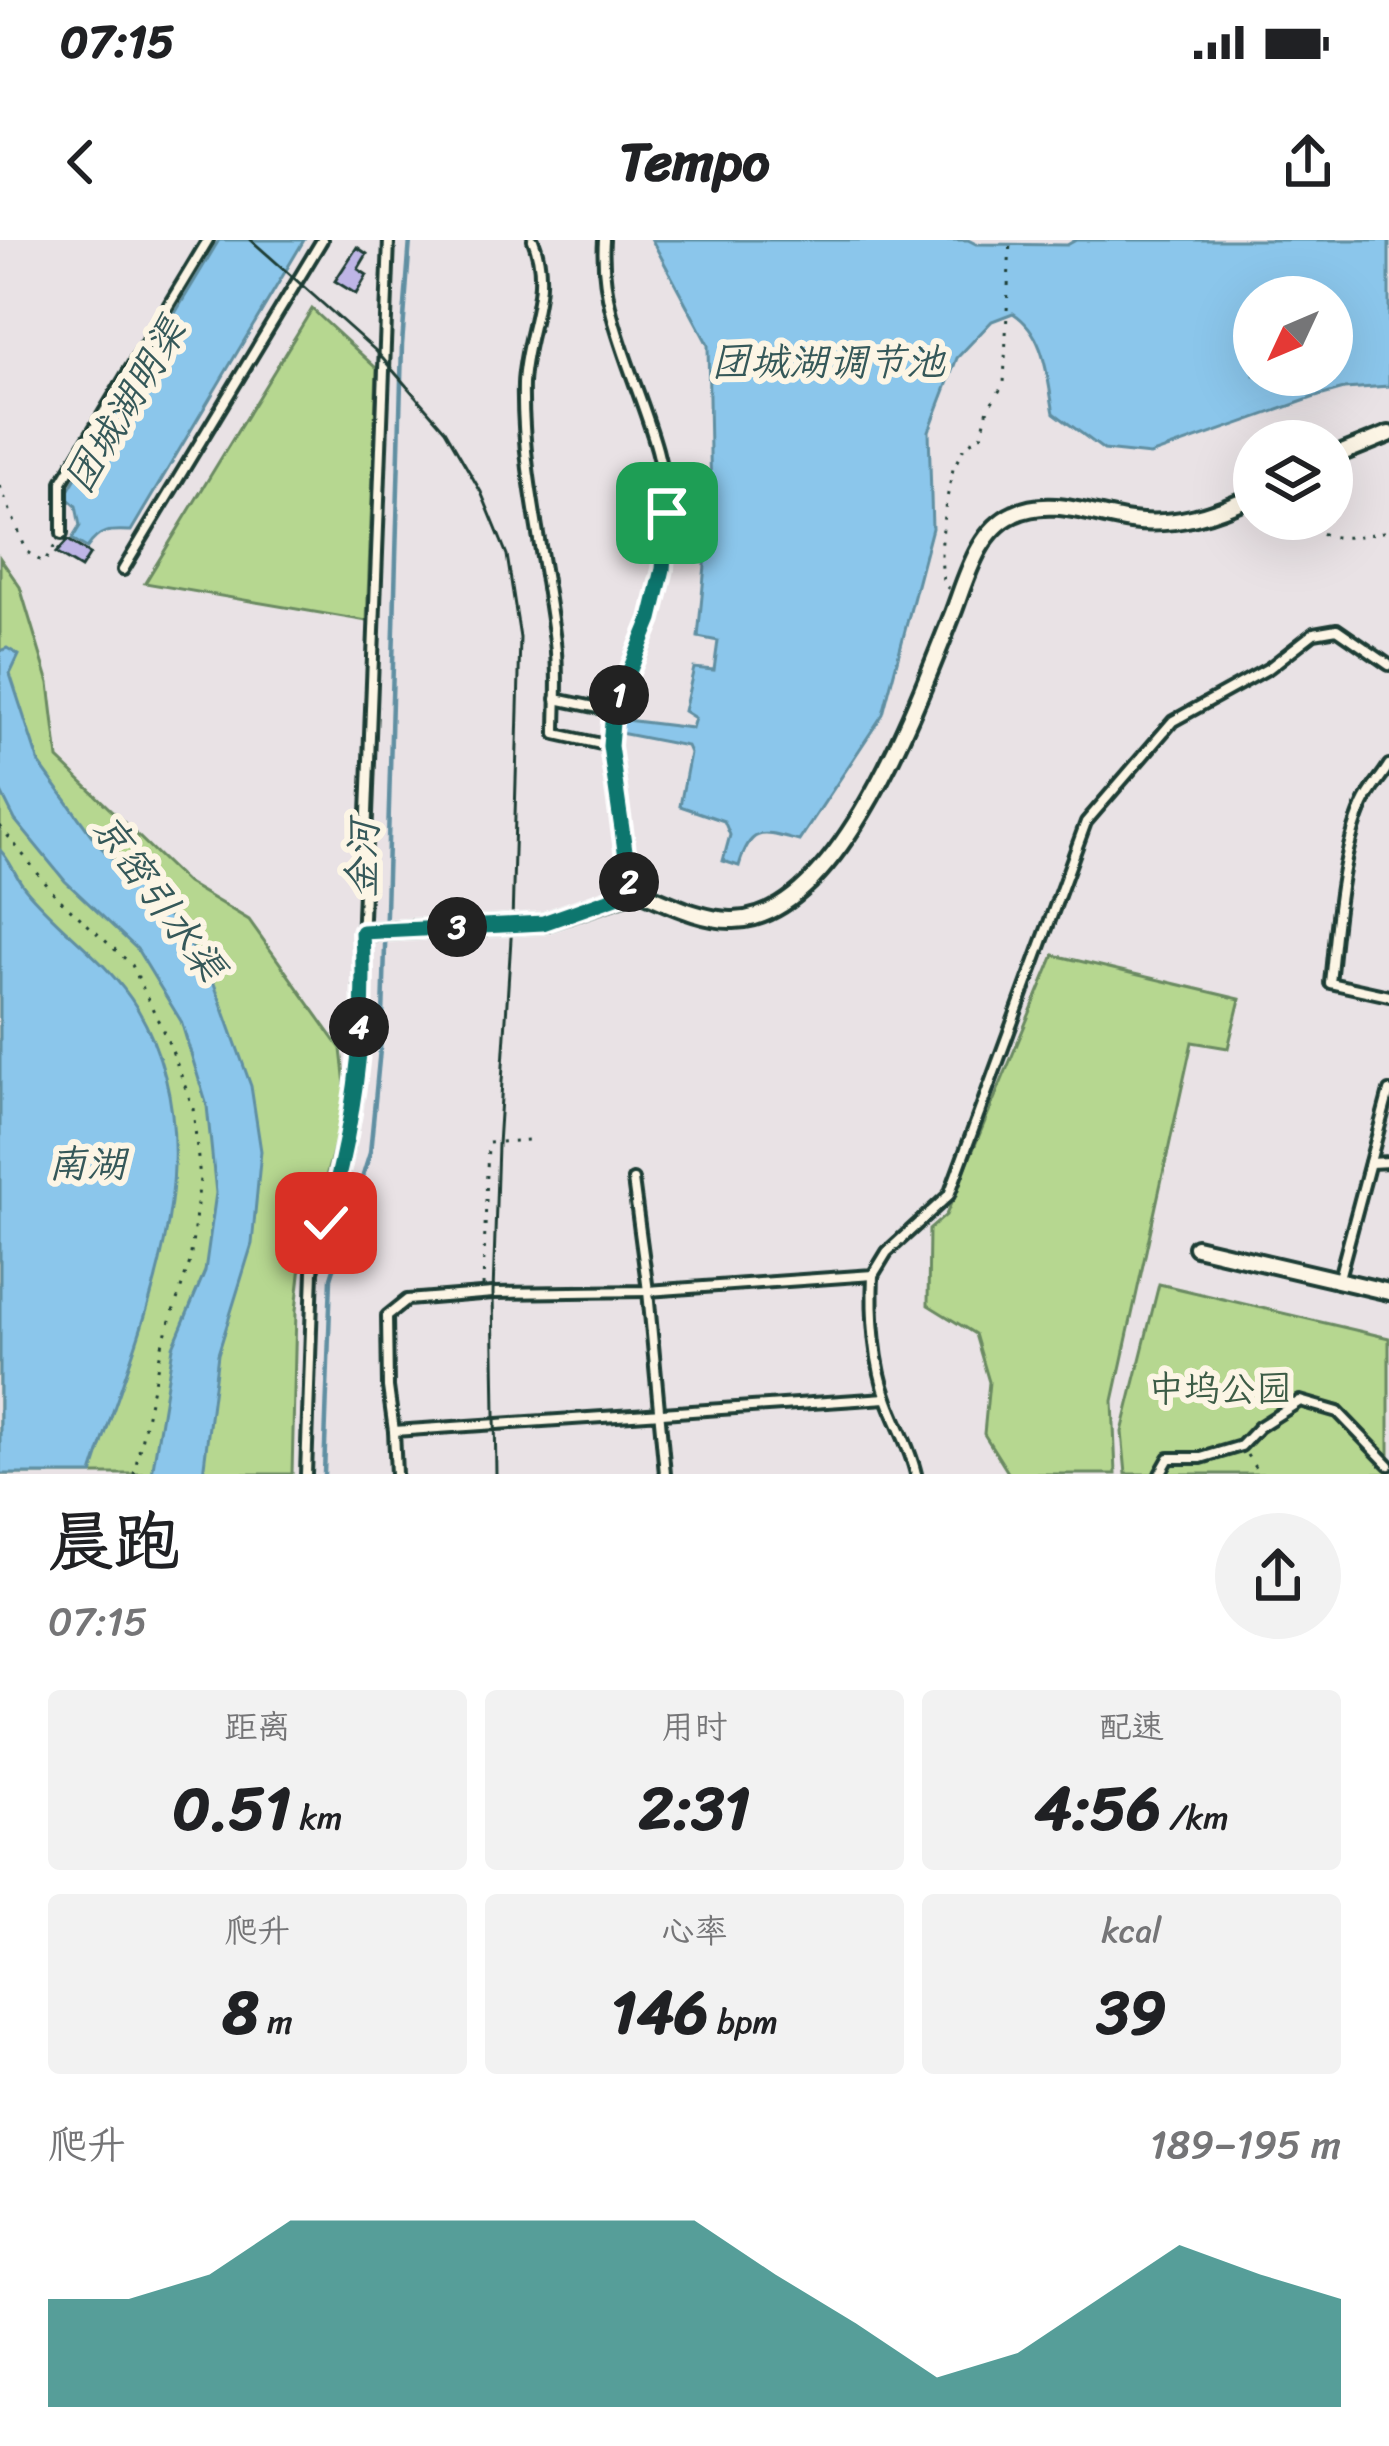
<!DOCTYPE html>
<html lang="zh">
<meta charset="utf-8">
<style>
:root{--surface:#fff;--page:#f2f2f2;--text:#202124;--muted:#757577;--accent:#0f766e}
body{margin:0;font-family:Sriracha,"LXGW WenKai TC",sans-serif;background:var(--page);color:var(--text);height:100vh;display:flex;flex-direction:column;font-size:45px;white-space:nowrap}
*{box-sizing:border-box;margin:0}
p{font-size:39px;color:var(--muted)}
.icon{flex:none;width:66px;height:66px;fill:none;stroke:currentColor;stroke-width:2;stroke-linecap:round;stroke-linejoin:round}
.map{position:relative;height:1234px;overflow:hidden}
.drawer{display:flex;flex-direction:column;background:var(--surface);flex:1}
.drawer>*{flex:none}
.needle{width:78px;rotate:226deg}
.controls{position:absolute;left:1233px;top:36px;display:grid;gap:24px}
.controls a{display:grid;place-items:center;width:120px;height:120px;border-radius:50%;background:var(--surface);box-shadow:0 12px 48px #0002;font-size:60px}
.pin{position:absolute;display:grid;place-items:center;width:102px;height:102px;color:#fff;margin:-51px;border-radius:24px;box-shadow:0 6px 18px #0006}
.km{position:absolute;width:60px;height:60px;margin:-30px;border-radius:50%;background:#222;color:#fff;font-size:33px;line-height:60px;text-align:center}
.round{display:grid;place-items:center;flex:none;width:126px;height:126px;border-radius:63px;background:var(--page)}
.head{display:flex;align-items:center;justify-content:space-between;height:204px;padding:0 48px}
h1{font-size:66px;font-weight:700;line-height:90px}
.figures{display:grid;grid-template-columns:repeat(3,1fr);gap:18px;height:204px;padding:12px 48px}
.figures div{display:grid;align-content:center;border-radius:12px;background:var(--page);text-align:center}
.figures b{font-size:60px;font-weight:700}
.figures small{font-size:33px;font-weight:400}
.figures p{font-size:33px}
.chart{height:336px;padding:24px 48px}
.chart p{display:flex;justify-content:space-between}
.chart svg{width:100%;height:216px;margin-top:12px;fill:var(--accent);opacity:.7}
.status{display:flex;justify-content:space-between;align-items:center;height:84px;padding:0 60px;background:var(--surface);direction:ltr}
.status svg{height:33px;fill:currentColor}
header{display:flex;justify-content:space-between;align-items:center;height:156px;padding:0 48px;background:var(--surface);font-size:54px;font-weight:700}
.map>svg:first-child{display:block}
.green{fill:#b6d790;stroke:#6a8a62;stroke-width:3}
.water{fill:#8bc6eb;stroke:#608fa2;stroke-width:3;fill-rule:evenodd}
.lines{fill:none;stroke-linecap:round;stroke-linejoin:round}
.stream{stroke:#608fa2;stroke-width:4.5}
.building{fill:#beb5e6;stroke:#1f3d34;stroke-width:3}
.service-casing{stroke:#1f3d34;stroke-width:16}
.minor-casing{stroke:#1f3d34;stroke-width:22}
.path{stroke:#1f3d34;stroke-width:3;stroke-dasharray:3 9;stroke-linecap:butt}
.service{stroke:#fcf5e5;stroke-width:8}
.minor{stroke:#fcf5e5;stroke-width:14}
.tram{stroke:#1f3d34;stroke-width:3}
.route-casing{stroke:#fff;stroke-width:24}
.route{stroke:#0f766e;stroke-width:15}
.labels{text-anchor:middle;dominant-baseline:central;stroke-width:12;stroke-linejoin:round;paint-order:stroke}
.park-label{font-size:36px;fill:#3d5c46;stroke:#fcf5e5}
.water-label{font-size:39px;font-style:italic;fill:#355859;stroke:#fcf5e5}
</style>
<div class="status"><b>07:15</b><svg viewBox="0 0 49 12"><path d="M0 12V9h3v3zM5 12V6h3v6zM10 12V3h3v9zM15 12V0h3v12zM26 1h20v11H26zM47 4h2v5h-2z"/></svg></div>
<header><svg class="icon" aria-label="back" viewBox="0 0 24 24"><path d="M15 5l-7 7 7 7"/></svg>Tempo<svg class="icon" aria-label="share" viewBox="0 0 24 24"><path d="M12 15V3M7 8l5-5 5 5M5 13v7h14v-7"/></svg></header>
<div class="map">
<svg width="1389" height="1234" viewBox="0 0 1389 1234">
<rect width="100%" height="100%" fill="#e9e2e5"/>
<filter id="ink" filterUnits="userSpaceOnUse"><feTurbulence type="fractalNoise" baseFrequency=".00833" numOctaves="2"/><feDisplacementMap in="SourceGraphic" scale="24" xChannelSelector="R" yChannelSelector="G"/><feConvolveMatrix kernelMatrix="1 2 1 2 8 2 1 2 1" color-interpolation-filters="sRGB"/></filter>
<g filter="url(#ink)">
<!-- green -->
<g class="green">
<path d="M312,69L377,129L367,381L145,343Z"/>
<path d="M0,318L20,347L49,443L58,519L187,643L249,680L341,809L347,862L301,1025L296,1070L292,1234H0Z"/>
<path d="M1054,715L1240,759L1228,808L1192,802L1113,1161L1116,1234H1009L984,1194L989,1142L975,1094L928,1065L929,990L946,975Z"/>
<path d="M1159,1044L1389,1098V1234H1126L1122,1192Z"/>
</g>
<!-- water -->
<g class="water">
<path d="M219,0H304L131,291C110,290 100,289 87,308L72,299L80,286L76,266L65,256Z"/>
<path d="M652,0H968L976,4L1067,5L1076,0H1389V146L1344,149L1312,158L1150,215L1104,210L1054,173C1047,138 1046,94 1013,73L992,81L957,118L929,191L932,288L883,474L799,601C763,592 751,585 739,626L723,621L730,595L724,581L680,566L690,513L687,506L615,492L617,479L692,488L695,478L684,471L694,428L714,430L718,401L698,397L711,264L708,105ZM1332,57V135H1254V57Z"/>
<path d="M7,408L19,415L10,434L39,523L97,603L177,685L212,738L251,846L261,911L252,1004L218,1114L203,1234H152L173,1107L205,1031L216,953L207,866L181,781L137,709L65,641L15,580L0,550V411Z"/>
<path d="M0,610C11,621 15,636 25,648C59,690 108,720 137,768C224,917 138,1087 92,1234H0Z"/>
</g>
<g class="lines">
<!-- stream -->
<path class="stream" d="M324,1234L331,1038L370,913L383,778L402,105L410,0"/>
</g>
<!-- building -->
<g class="building">
<path d="M357,7L367,14L358,29L367,35L356,54L335,41Z"/>
<path d="M68,300L90,314L81,328L56,313Z"/>
</g>
<g class="lines">
<defs>
<g id="service">
<path d="M533,0C553,50 525,92 523,144C521,230 545,317 555,402C559,432 556,464 556,494L610,506"/>
<path d="M604,0C597,95 667,182 667,276C667,312 661,351 648,385C637,413 621,441 613,470C602,514 624,605 631,652"/>
<path d="M62,294V242L208,0"/>
<path d="M123,330L322,0"/>
<path d="M556,459L613,471"/>
<path d="M1389,525C1381,538 1369,551 1363,565C1340,617 1336,688 1330,743L1389,756"/>
<path d="M1370,923L1389,922"/>
<path d="M633,940L648,1051L665,1234"/>
<path d="M873,1035C871,1074 874,1124 888,1161C897,1186 910,1207 916,1234"/>
<path d="M1339,1038L1389,851"/>
<path d="M394,1191L388,1147L387,1076L407,1060L493,1053L648,1051L873,1035L887,1012L949,955L1086,582L1173,481L1269,428L1314,393L1337,389L1389,425"/>
<path d="M306,1234L313,1031L344,922L356,860L389,0"/>
<path d="M396,1234L394,1191L886,1158"/>
<path d="M1160,1234L1169,1218H1201L1241,1206L1259,1187L1300,1161L1338,1172L1389,1225"/>
</g>
<g id="minor">
<path d="M1332,217L1389,194"/>
<path d="M363,692L543,683L638,651C668,663 702,681 734,680C840,679 920,455 953,373C966,339 978,290 1014,274C1052,256 1093,276 1131,281C1175,287 1215,274 1254,255"/>
<path d="M1196,1007L1389,1052"/>
</g>
</defs>
<!-- service casing -->
<use href="#service" class="service-casing"/>
<!-- minor casing -->
<use href="#minor" class="minor-casing"/>
<!-- path -->
<g class="path">
<path d="M0,246L27,312L44,323L58,301"/>
<path d="M1303,279C1326,307 1357,296 1389,291"/>
<path d="M949,349L943,343L941,314L944,273L953,229L964,207L982,194L988,168L1004,144L1010,0"/>
<path d="M0,586L56,656L132,725L171,808L193,868L200,939L190,1022L163,1101L134,1234"/>
<path d="M483,1046L488,903L528,900"/>
<path d="M1247,1215L1259,1234"/>
</g>
<!-- service -->
<use href="#service" class="service"/>
<!-- minor -->
<use href="#minor" class="minor"/>
<!-- tram -->
<path class="tram" d="M251,0L376,111L445,190L481,252L507,315L520,398L512,683L498,905L493,1053L496,1234"/>
</g>
</g>
<g class="lines" filter="url(#ink)">
<defs>
<path id="route" d="M326,983C353,889 367,791 362,692L543,683L631,652L610,506L613,471L651,379L663,329L667,273"/>
</defs>
<!-- route casing -->
<use href="#route" class="route-casing"/>
<!-- route -->
<use href="#route" class="route"/>
</g>
<g class="labels">
<!-- park labels -->
<g class="park-label">
<text x="1220" y="1149">中坞公园</text>
</g>
<!-- water labels -->
<g class="water-label">
<text x="828" y="121">团城湖调节池</text>
<text transform="translate(125 165) rotate(-59)">团城湖明渠</text>
<text transform="translate(362 619) rotate(-88)">金河</text>
<text transform="translate(159 657) rotate(54)">京密引水渠</text>
<text x="87" y="923">南湖</text>
</g>
</g>
</svg>
<div class="controls">
<a><svg class="needle" viewBox="-14 -14 28 28"><path d="M0-13l5 13h-10z" fill="#e53935"/><path d="M0 13l5-13h-10z" fill="#757577"/></svg></a>
<a><svg class="icon" aria-label="layers" viewBox="0 0 24 24"><path d="M12 4l9 5-9 5-9-5zM3 14l9 5 9-5"/></svg></a>
</div>
<div class="pin" style="left:667px;top:273px;background:#1e9e55"><svg class="icon" aria-label="arrive" viewBox="0 0 24 24"><path d="M6 21V4h12l-3 4 3 4H6"/></svg></div>
<div class="pin" style="left:326px;top:983px;background:#d93025"><svg class="icon" aria-label="check" viewBox="0 0 24 24"><path d="M5 12l5 5 9-10"/></svg></div>
<b class="km" style="left:619px;top:455px">1</b>
<b class="km" style="left:629px;top:642px">2</b>
<b class="km" style="left:457px;top:687px">3</b>
<b class="km" style="left:359px;top:787px">4</b>
</div>
<section class="drawer">
<div class="head"><div><h1>晨跑</h1><p>07:15</p></div><a class="round"><svg class="icon" aria-label="share" viewBox="0 0 24 24"><path d="M12 15V3M7 8l5-5 5 5M5 13v7h14v-7"/></svg></a></div>
<div class="figures">
<div><p>距离</p><b>0.51<small> km</small></b></div>
<div><p>用时</p><b>2:31</b></div>
<div><p>配速</p><b>4:56<small> /km</small></b></div>
</div>
<div class="figures">
<div><p>爬升</p><b>8<small> m</small></b></div>
<div><p>心率</p><b>146<small> bpm</small></b></div>
<div><p>kcal</p><b>39</b></div>
</div>
<div class="chart"><p><span>爬升</span>189–195 m</p>
<svg viewBox="0 0 160 44" preserveAspectRatio="none"><path d="M0 44V22L10 22L20 17L30 6L40 6L50 6L60 6L70 6L80 6L90 17L100 27L110 38L120 33L130 22L140 11L150 17L160 22V44z"/></svg>
</div>
</section>
